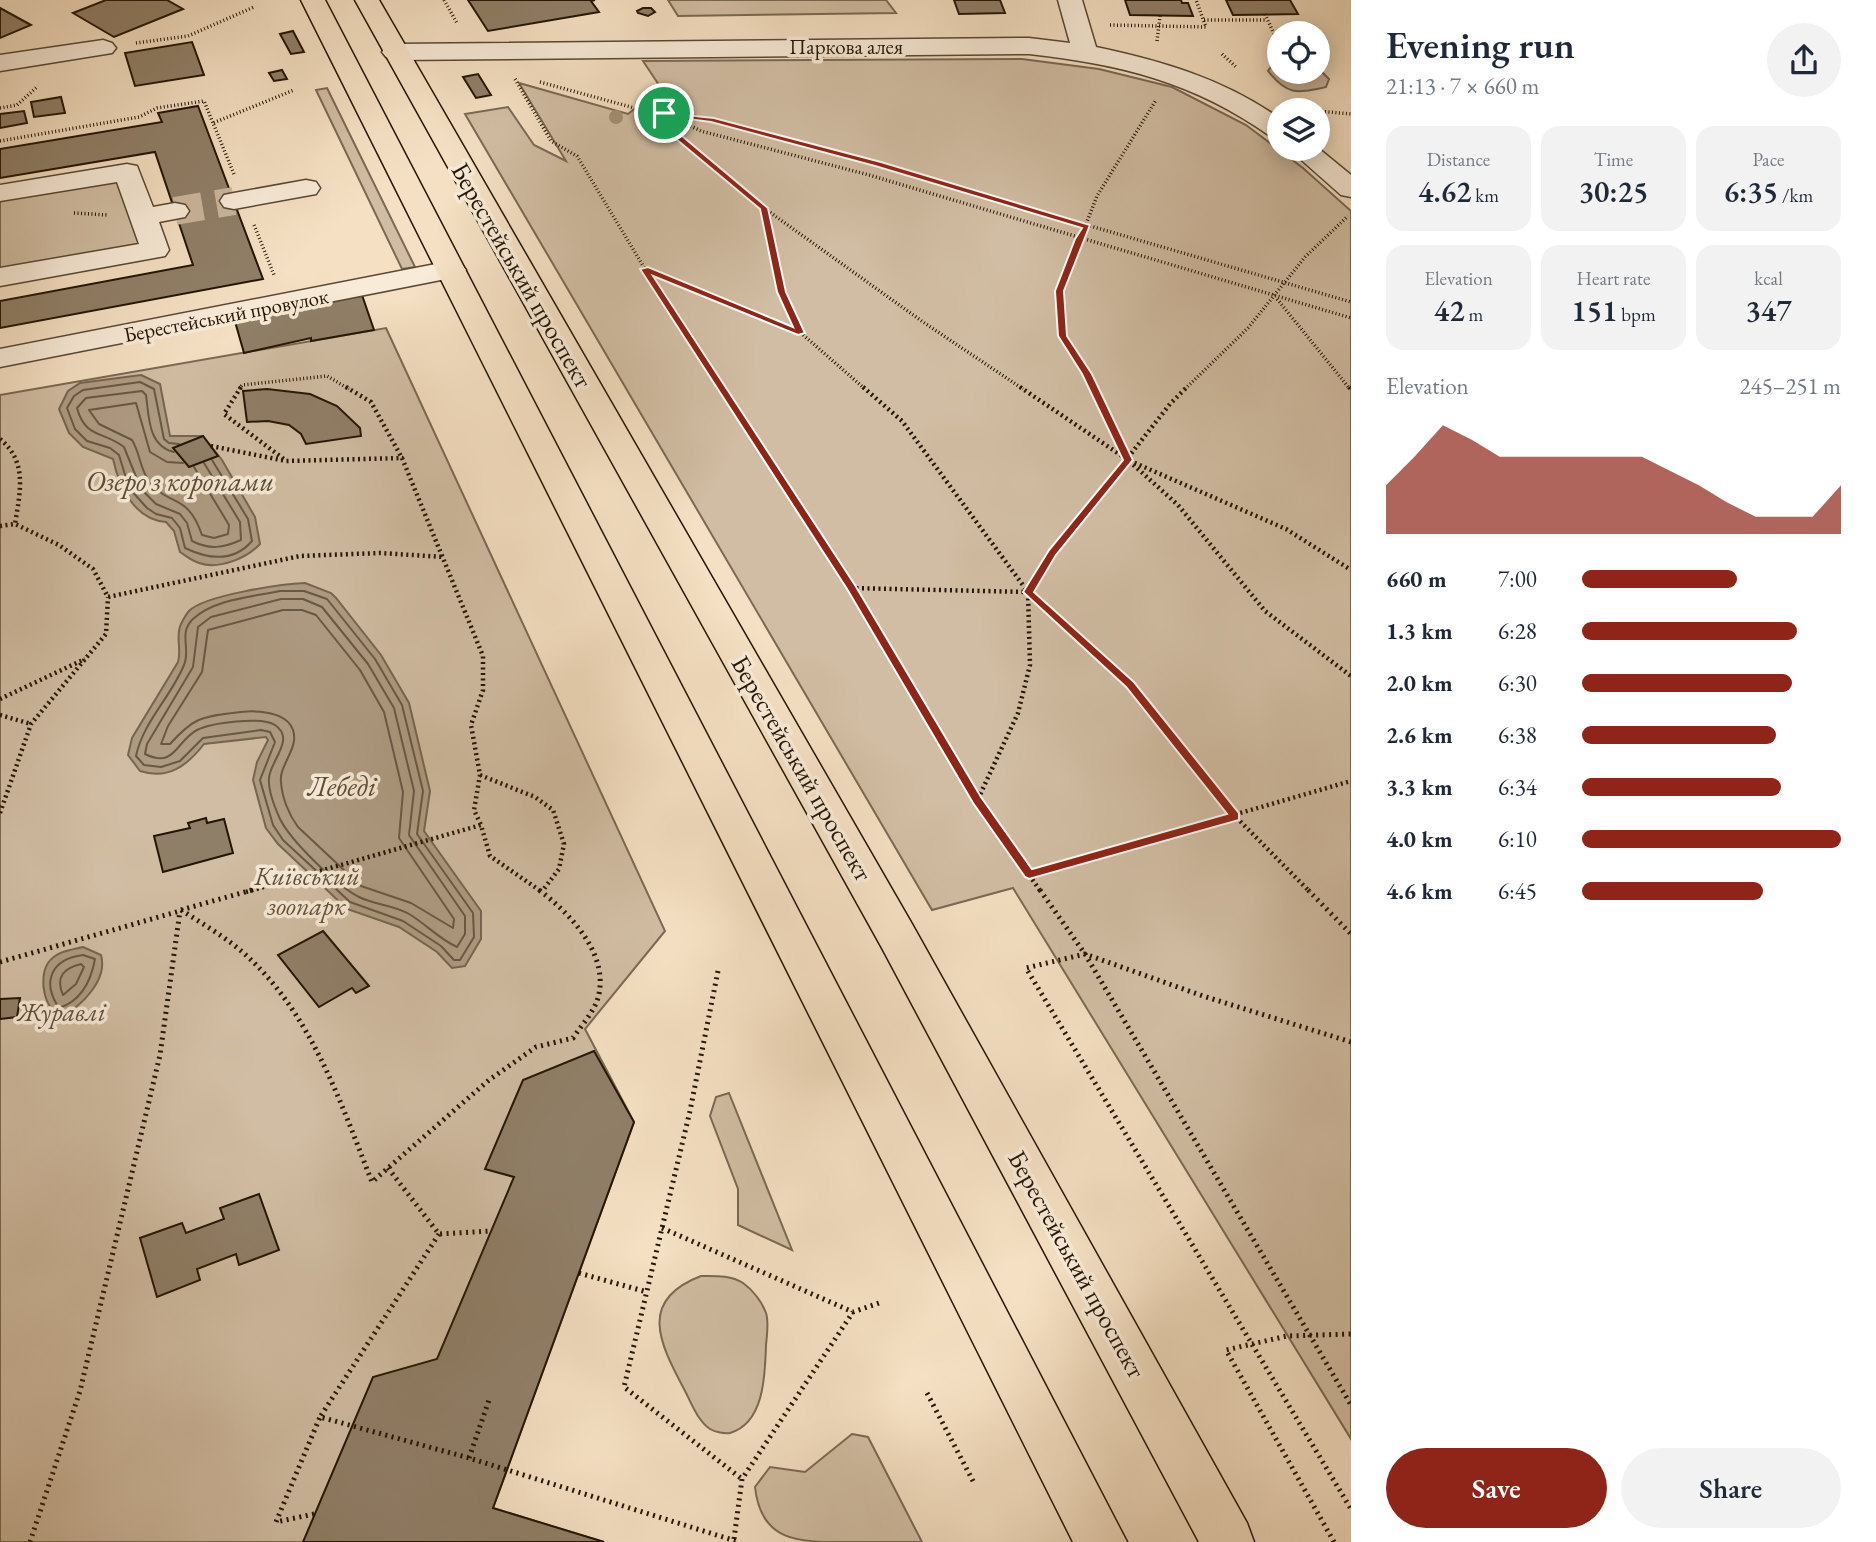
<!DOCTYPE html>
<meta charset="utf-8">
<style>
:root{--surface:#fff;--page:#f2f2f3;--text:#1f2937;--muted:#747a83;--accent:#8f2418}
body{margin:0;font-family:"EB Garamond",serif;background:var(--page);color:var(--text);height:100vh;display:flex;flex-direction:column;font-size:26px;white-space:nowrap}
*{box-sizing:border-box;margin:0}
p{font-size:23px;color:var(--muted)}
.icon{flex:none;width:38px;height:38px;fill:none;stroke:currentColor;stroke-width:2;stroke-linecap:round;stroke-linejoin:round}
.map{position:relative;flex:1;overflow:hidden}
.details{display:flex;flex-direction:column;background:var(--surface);width:525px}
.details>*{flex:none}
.buttons{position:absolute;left:1267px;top:21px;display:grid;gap:14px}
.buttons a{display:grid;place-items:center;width:63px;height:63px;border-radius:50%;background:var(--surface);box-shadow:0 4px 18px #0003;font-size:35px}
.pin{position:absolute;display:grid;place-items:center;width:60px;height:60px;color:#fff;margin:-30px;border:4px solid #fff;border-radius:50%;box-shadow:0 2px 7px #0007}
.round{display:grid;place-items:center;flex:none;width:74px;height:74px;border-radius:37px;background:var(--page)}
.head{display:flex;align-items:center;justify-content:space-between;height:119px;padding:0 35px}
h1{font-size:38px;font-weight:600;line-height:52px}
.stats{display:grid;grid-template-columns:repeat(3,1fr);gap:10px;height:119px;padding:7px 35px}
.stats div{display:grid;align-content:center;border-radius:18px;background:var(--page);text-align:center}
.stats b{font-size:30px;font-weight:600}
.stats small{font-size:19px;font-weight:400}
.stats p{font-size:19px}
.chart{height:196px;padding:14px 35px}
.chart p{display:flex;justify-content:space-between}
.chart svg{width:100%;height:126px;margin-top:7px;fill:var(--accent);opacity:.7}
.primary-button{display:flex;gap:14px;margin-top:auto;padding:14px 35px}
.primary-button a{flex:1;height:80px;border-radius:42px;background:var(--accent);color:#fff;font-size:28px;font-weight:600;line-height:80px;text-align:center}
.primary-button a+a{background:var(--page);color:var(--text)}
ul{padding:0 35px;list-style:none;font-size:23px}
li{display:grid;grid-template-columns:112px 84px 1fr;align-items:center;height:52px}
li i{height:18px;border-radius:9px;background:var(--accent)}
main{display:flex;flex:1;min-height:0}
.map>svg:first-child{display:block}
.green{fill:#d1bda3;stroke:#7a6954;stroke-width:2}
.water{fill:#ae9b82;stroke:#766550;stroke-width:2}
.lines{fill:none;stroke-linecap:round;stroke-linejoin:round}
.shore{stroke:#685844;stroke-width:2}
.building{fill:#907f68;stroke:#231505;stroke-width:2}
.minor-tunnel{stroke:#cbb79d;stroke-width:28;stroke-dasharray:28 14;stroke-linecap:butt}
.minor-casing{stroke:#584834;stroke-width:3}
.major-casing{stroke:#231505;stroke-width:3}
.path-far2{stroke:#231505;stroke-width:3.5;stroke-dasharray:1 2.5;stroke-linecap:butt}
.path-far1{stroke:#231505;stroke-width:4.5;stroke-dasharray:2 3.5;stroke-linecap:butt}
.path{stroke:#231505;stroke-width:5;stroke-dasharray:2 4.5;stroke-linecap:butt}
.minor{fill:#f8ebd8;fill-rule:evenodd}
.major{fill:#f5e0c3;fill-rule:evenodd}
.tree{fill:#a39179}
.route{fill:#8f2418;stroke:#fff;stroke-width:2;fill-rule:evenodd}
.labels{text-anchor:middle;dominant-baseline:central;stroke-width:7;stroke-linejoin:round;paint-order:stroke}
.far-street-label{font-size:21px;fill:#231505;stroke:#f8ebd8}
.street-label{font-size:26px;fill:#231505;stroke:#f8ebd8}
.park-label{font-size:26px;font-style:italic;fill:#60503c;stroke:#f8ebd8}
.water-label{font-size:28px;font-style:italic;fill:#5b4b37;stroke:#f8ebd8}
</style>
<main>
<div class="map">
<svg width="1351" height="1542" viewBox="0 0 1351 1542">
<rect width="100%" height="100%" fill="#f5e0c3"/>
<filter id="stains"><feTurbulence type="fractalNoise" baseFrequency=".00286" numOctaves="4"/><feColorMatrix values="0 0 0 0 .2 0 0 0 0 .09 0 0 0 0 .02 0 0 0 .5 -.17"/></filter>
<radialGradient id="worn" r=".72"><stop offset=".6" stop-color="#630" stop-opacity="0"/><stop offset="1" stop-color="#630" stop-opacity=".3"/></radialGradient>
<!-- green -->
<g class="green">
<path d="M668,0H886L896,13L678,16Z"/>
<path d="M1022,59L1099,69L1172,87L1246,125L1303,168L1351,211V1439L1013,888L932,910L465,114L508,107L534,145L566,161L519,83L628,114L661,88L643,61Z"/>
<path d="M1279,63V72H1318V68L1329,79L1326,87C1297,93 1288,96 1268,71L1273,64Z"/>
<path d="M327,88L415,267L402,269L316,90Z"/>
<path d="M117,179L141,246L0,271V199Z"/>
<path d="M386,328L665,931L585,1029L634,1122L493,1508L604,1542H0V395Z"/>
<path d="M729,1093L792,1250L738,1225V1189L710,1116L716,1097Z"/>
<path d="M701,1276C715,1276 731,1275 743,1283C753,1290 762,1302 766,1313C769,1322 767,1335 766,1345C765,1373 765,1423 730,1433C725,1434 715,1432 710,1429C697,1420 691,1402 684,1389C659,1342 638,1300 701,1276Z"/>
<path d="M852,1434L868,1437L922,1542C896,1542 870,1542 844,1542C798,1542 761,1542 755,1487L770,1467L805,1472Z"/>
</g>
<!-- water -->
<g class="water">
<path d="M141,375L160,384L170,436H203L222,460L255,517L260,544C247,558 219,570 199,563C192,561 186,556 180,552L174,531L166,522C135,520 119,487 113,459L83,447L69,433L59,409L68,391L80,383Z"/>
<path d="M305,583L331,593L336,598L381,655L409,703L430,791L424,831L481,911V939L465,966L452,968L437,952L399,927L347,909L278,844L266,828L253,780L257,762L268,740L266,737L204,744C187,766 168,780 140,771L128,755L132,738L178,662C182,649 175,636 181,624C183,620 186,614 189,611C205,595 282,584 305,583Z"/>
<path d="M83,947L101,955C108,980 82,1005 63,1016C44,1011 38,979 48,963C56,951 71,950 83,947Z"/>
</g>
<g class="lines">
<!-- shore -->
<g class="shore">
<path d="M179,444L169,443L164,439L154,389L140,382L83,390L74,396L67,408L75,429L87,441L110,448L119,455L129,488L147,508L156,514L172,518L180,528L185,548C208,559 233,563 252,541L248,519L212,460"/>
<path d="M174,452C148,446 149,417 146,395L142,391L86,398L77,408C85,438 103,431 124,447L141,489L156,504L180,514L187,523L192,541C210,550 223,548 241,540L240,522L204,463"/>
<path d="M183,463L167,462L150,452L136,403L89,410L99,424L132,440C140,453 140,469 149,481C170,508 187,492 202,535L214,538L228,534L229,525L194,467"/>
<path d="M280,591H304L327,599L375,659L402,705L423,791L417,834L473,913L474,937L460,960H454L441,946L403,921L350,902L283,840L273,825L260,780L275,742L270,732L261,730L203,738L180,761L161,767L144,765L136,756C143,722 171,697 184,665C191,649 178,633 193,619C214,599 252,597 280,591Z"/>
<path d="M281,599H303L322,607L368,664L394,708L414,791L409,835L465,916V934L457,947C439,939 426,924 409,914C394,905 375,905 359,897C336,885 291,841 280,819C275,808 268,790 269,778C270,761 296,739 275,725C262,716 211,723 197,730C176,741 175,769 145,754L147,744L193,667L198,627L211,617Z"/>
<path d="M283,610H302L316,615L360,670L384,712L403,792L399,838L454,919L453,928L411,903L361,886L298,827C289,815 282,798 281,782C279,769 292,755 294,741C297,712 260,710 241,712C203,717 196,715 170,744H161L168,726L202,672L208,630Z"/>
<path d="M83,955L95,959C91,981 81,1001 59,1008C41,981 52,959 83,955Z"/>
<path d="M81,964L84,967L76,984L63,995C55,977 64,968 81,964Z"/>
</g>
</g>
<!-- building -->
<g class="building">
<path d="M167,0L183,9L114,37L73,13L106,0Z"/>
<path d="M468,0H595L591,1L599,12L488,31Z"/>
<path d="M954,0H1000L1005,13L959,14Z"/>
<path d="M1125,0H1181L1182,3H1188L1193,16L1130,15Z"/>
<path d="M1226,0H1290L1298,14L1233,15Z"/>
<path d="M0,8L31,25L0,38Z"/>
<path d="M643,8H651L655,12L648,16L638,13L637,11Z"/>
<path d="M293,31L304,52L291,54L280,34Z"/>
<path d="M192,42L204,75L135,86L125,53Z"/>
<path d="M282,70L287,79L274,81L269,73Z"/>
<path d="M478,74L491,95L476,98L463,77Z"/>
<path d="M61,97L65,113L34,117L31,102Z"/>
<path d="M198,106L263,279L0,328V301L193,265L155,152L0,178V149L162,122L158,113Z"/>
<path d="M24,111L27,123L0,128V114Z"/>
<path d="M362,295L374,330L311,341V338L244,353L234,318Z"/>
<path d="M267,389L310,394L337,406L360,428L361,436L306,444L301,434L289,425L268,421L247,422L243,391Z"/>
<path d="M203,436L218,456L189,467L173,448Z"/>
<path d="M206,818L207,823L224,819L233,853L163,872L154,836L190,828L188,823Z"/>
<path d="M323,931L369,986L356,993L352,988L319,1007L278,955Z"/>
<path d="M20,998L17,1017L0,1019V999Z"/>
<path d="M594,1051L634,1122L493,1508L604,1542H303L373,1377L437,1359L514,1177L485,1169L523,1080Z"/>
<path d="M259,1194L279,1250L239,1265L236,1254L197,1269L200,1280L157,1297L140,1238L182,1223L186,1233L224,1219L220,1208Z"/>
</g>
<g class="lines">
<!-- minor-tunnel -->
<path class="minor-tunnel" d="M175,211L234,201"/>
<defs>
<g id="minor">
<path d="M1058,0H1082L1096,47C1162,61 1224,79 1279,118V138L1270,136C1194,82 1120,64 1029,54L395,60L386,57L382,52L386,47L395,44L1029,38L1070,43Z"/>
<path d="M103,40L112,43L116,48L112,53L0,71V55Z"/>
<path d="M1318,148L1351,175V197L1341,195L1289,149Z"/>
<path d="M127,164L137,166L153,207L175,203L185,205L189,211L185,217L159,222L169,250L165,256L0,286V268L139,244L117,182L0,201V185Z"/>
<path d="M306,180L316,182L320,188L316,194L234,209L224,207L220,201L224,195L234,193Z"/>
<path d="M451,261L461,264L466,270L461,276L0,367V349Z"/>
</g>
<g id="major">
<path d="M301,0H325L1127,1542H1073Z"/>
<path d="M355,0H379L912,924L1247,1523L1254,1542H1199L882,948Z"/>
</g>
</defs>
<!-- minor casing -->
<use href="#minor" class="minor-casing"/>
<!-- major casing -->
<use href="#major" class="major-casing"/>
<!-- path-far2 -->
<g class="path-far2">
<path d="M444,0L457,23"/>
<path d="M1265,14L1279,45"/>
<path d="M1204,20H1267"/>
<path d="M1110,25L1206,27L1196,0"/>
<path d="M1157,41L1160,16"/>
<path d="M136,43L188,36L254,7"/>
<path d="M1222,54L1236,67"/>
<path d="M515,79L551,141L577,156L645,269L723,389"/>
<path d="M540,82L649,112L664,113L701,131L869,175L1351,318"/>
<path d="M0,108L17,105L38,86"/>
<path d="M1318,111L1351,114"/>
<path d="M649,112L764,208L923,322L1023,389"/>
<path d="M671,114L711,120L878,164L1351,302"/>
<path d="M0,141L139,117L157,108L204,101L213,123"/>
<path d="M234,174L213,123L294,90"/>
<path d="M764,208L781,292L800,332"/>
<path d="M74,213L108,215"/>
<path d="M254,225L274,275"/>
<path d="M645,269L801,333L865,389"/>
<path d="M1277,299L1350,389"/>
<path d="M239,389L242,385L327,376L349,389"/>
<path d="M1094,389L1063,336L1060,291L1097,196L1156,100"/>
<path d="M1185,389L1248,328L1305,257L1348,216"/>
</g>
<!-- path-far1 -->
<g class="path-far1">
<path d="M241,387L224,414L285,460"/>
<path d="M346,387L371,402L402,458"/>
<path d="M721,387L851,588L977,800L1041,892"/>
<path d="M863,387L902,421L1028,592L1130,685L1235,816L1310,892"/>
<path d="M1020,387L1128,460L1286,529L1351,570"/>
<path d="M1093,387L1128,460L1178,505L1265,611L1351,676"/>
<path d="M1349,387L1351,390"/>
<path d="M0,439C28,462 20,492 15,524"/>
<path d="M211,446L286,461L402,458L483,656V690L471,725L480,775L474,810L481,825"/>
<path d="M0,526L15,524L59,545L93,569L108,597L300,556L380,553L444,557"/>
<path d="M851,588L1027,592"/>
<path d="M0,699L85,659"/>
<path d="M0,715L31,724"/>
<path d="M480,775L535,797L553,810L564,844L559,869L543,890"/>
<path d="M978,799L1018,713L1030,665L1028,592L1053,553L1170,404L1187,387"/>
<path d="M0,813L31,724L106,634L108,597"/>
<path d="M1029,874L1351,781"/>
<path d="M246,892L481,825L490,856L542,892"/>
</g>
<!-- path -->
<g class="path">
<path d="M1040,890L1085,954L1351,1405"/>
<path d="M1308,890L1351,934"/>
<path d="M181,910C203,924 227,938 247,956C312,1016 340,1101 372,1182L489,1080L536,1047L573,1038C581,1026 592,1014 597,1001C612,957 571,914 539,890"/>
<path d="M181,910L252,890"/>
<path d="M0,962L180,911"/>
<path d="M718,971L690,1111L624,1387L742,1479"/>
<path d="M1351,1042L1203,996L1085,954L1026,968L1351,1509"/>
<path d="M388,1168L439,1234L491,1231"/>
<path d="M662,1228L853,1312L882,1302"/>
<path d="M439,1234L320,1417L469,1458L739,1542"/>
<path d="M579,1273L647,1292"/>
<path d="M927,1393L974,1483"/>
<path d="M469,1458L490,1397"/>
<path d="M314,1514L276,1522L320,1417"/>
<path d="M734,1539L742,1479L853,1312"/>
<path d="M30,1542L80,1391L160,1055L180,911"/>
<path d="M1334,1542L1226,1350L1287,1336L1351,1334"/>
</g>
<!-- minor -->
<use href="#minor" class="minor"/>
<!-- major -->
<use href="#major" class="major"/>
</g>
<!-- trees -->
<circle class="tree" cx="616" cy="117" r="7"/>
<!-- route -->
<path class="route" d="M646,111L714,118L881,162L1090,225L1064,291L1067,336L1092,374L1133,460L1056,555L1034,592L1134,682L1239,813V820L1029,879L1025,877L973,803L847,589L640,269L648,267L793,327L777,292L760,209L646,114ZM657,115L711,122L875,166L1082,228L1075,239L1055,291L1058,336L1082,374L1123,460L1049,550L1023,592L1126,687L1227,814L1032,869L981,797L855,585L653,276L798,335L805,333L786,292L768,208Z"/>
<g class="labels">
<!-- far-street labels -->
<g class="far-street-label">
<text x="846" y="46">Паркова алея</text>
<text transform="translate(226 315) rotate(-11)">Берестейський провулок</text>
</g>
<!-- street labels -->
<g class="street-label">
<text transform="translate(522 275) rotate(60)">Берестейський проспект</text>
<text transform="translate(802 768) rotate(60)">Берестейський проспект</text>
<text transform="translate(1077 1264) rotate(61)">Берестейський проспект</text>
</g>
<!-- park labels -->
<g class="park-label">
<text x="307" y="876">Київський<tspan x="307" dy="30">зоопарк</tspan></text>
<text x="62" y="1012">Журавлі</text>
</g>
<!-- water labels -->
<g class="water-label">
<text x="180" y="481">Озеро з коропами</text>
<text x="342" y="786">Лебеді</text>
</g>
</g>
<rect width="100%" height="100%" filter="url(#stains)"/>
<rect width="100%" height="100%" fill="url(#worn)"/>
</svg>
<div class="buttons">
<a><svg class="icon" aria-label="locate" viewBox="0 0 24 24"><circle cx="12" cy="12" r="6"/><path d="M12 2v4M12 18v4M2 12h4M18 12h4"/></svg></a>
<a><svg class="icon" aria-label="layers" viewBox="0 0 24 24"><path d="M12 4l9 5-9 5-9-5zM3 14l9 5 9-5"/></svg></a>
</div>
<div class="pin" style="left:664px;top:113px;background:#1e9e55"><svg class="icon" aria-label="arrive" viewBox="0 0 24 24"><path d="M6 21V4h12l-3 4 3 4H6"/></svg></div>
</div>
<section class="details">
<div class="head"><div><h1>Evening run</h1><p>21:13 · 7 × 660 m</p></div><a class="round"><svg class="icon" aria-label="share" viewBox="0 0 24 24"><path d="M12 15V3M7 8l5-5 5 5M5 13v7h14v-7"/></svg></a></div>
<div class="stats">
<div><p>Distance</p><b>4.62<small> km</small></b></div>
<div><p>Time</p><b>30:25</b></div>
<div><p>Pace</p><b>6:35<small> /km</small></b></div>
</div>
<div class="stats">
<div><p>Elevation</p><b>42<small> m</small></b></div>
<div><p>Heart rate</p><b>151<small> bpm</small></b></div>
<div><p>kcal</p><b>347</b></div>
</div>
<div class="chart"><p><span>Elevation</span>245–251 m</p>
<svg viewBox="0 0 160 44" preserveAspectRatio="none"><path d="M0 44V27L10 17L20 6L30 11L40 17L50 17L60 17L70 17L80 17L90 17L100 22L110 27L120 33L130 38L140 38L150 38L160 27V44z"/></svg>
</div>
<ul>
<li><b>660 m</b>7:00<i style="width:60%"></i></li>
<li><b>1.3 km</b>6:28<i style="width:83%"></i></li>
<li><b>2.0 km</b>6:30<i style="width:81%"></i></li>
<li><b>2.6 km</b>6:38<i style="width:75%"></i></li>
<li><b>3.3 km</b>6:34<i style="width:77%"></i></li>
<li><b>4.0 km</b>6:10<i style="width:100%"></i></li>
<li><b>4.6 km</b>6:45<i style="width:70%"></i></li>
</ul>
<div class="primary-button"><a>Save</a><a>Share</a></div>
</section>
</main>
